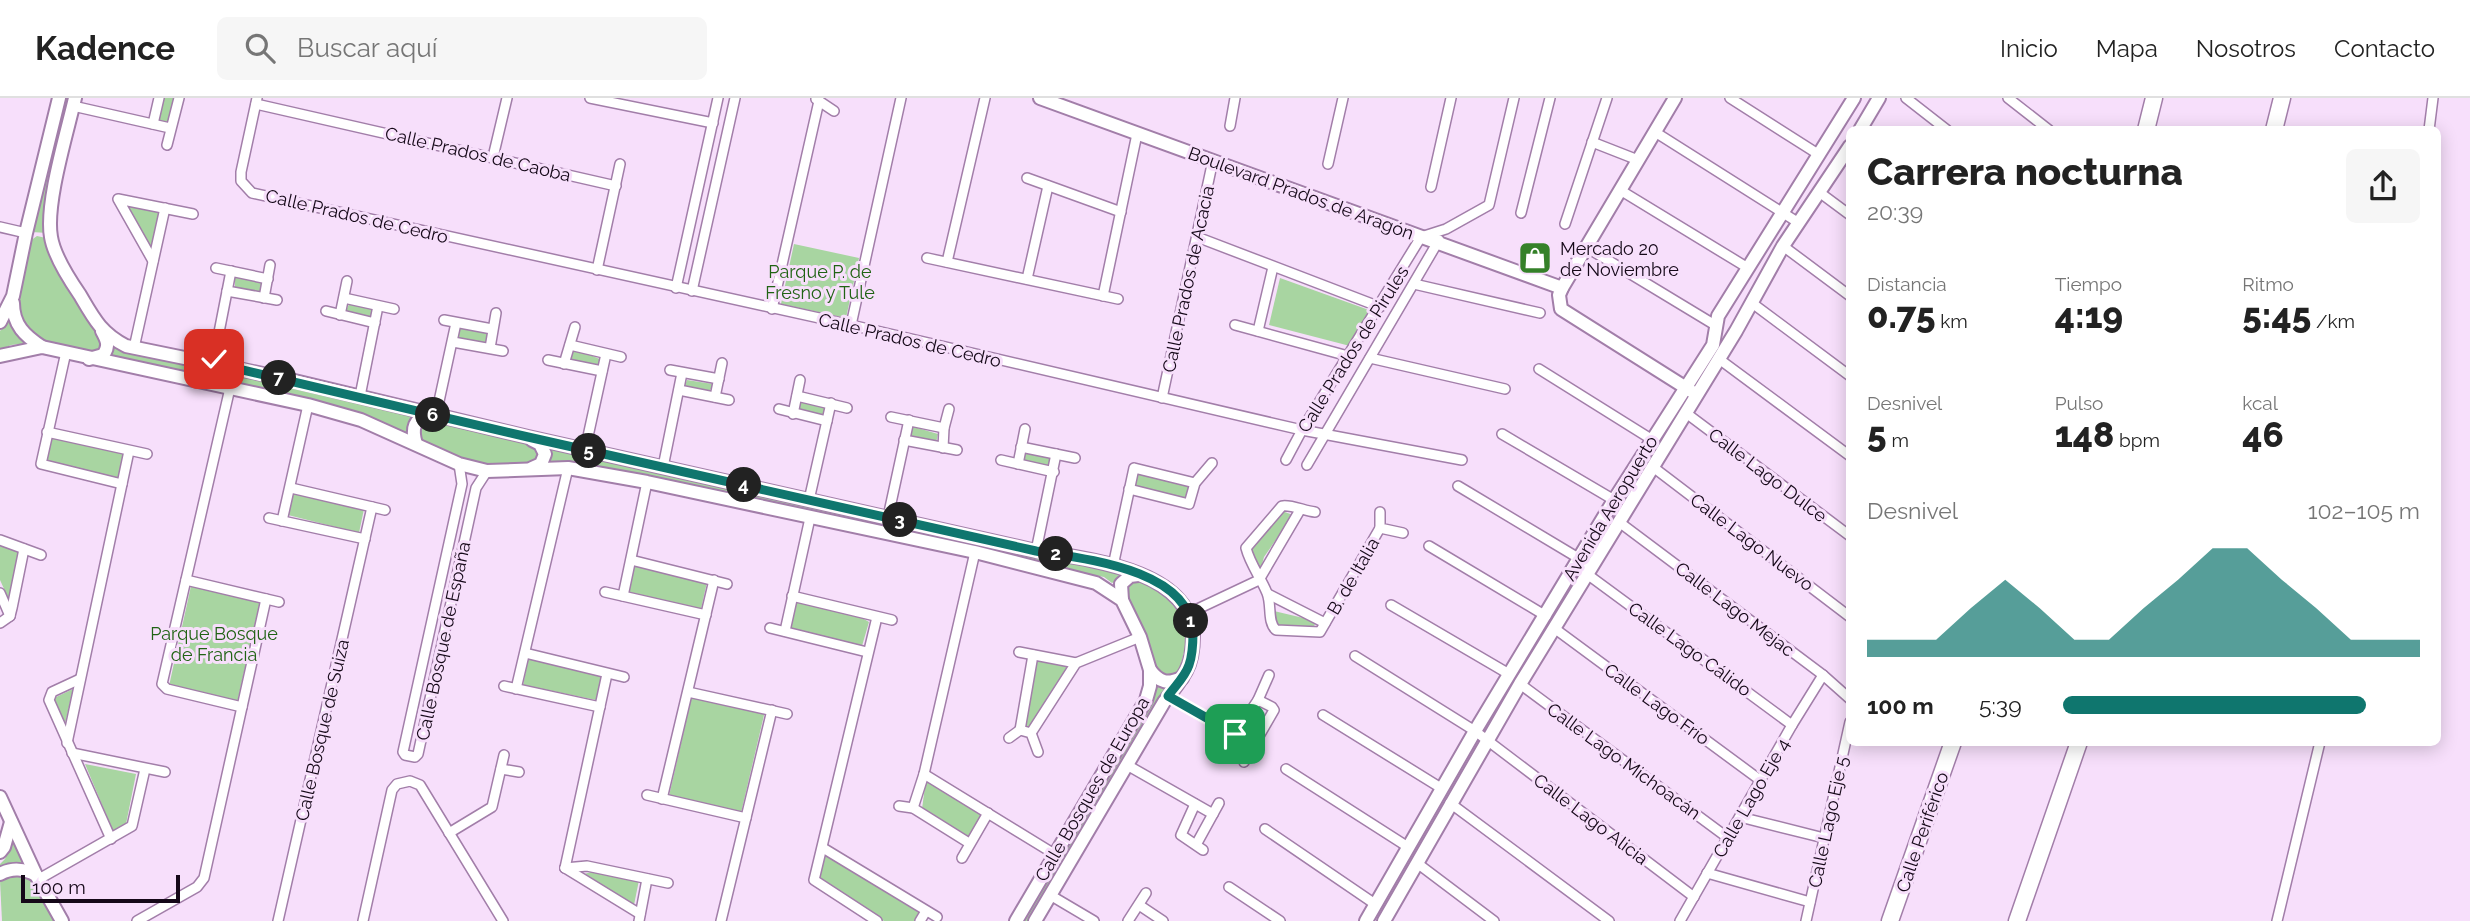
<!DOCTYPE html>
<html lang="es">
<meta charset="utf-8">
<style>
:root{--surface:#fff;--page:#f6f6f6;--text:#222;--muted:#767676;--line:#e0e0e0;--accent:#0f766e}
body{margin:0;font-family:Raleway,sans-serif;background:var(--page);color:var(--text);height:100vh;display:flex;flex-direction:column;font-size:26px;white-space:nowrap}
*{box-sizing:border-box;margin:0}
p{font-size:23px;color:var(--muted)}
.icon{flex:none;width:38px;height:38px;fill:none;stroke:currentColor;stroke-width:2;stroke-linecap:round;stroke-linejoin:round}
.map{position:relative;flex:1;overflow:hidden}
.panel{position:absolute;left:1846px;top:28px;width:595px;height:620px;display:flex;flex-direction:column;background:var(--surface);border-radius:10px;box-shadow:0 4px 18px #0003}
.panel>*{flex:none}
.scale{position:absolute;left:21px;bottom:18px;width:159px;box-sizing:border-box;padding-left:7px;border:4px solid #150818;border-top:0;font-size:19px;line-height:24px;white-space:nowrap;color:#150818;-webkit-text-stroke:5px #f7dffb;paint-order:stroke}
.pin{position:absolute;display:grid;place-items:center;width:60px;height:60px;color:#fff;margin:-30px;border-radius:14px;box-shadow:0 4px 10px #0006}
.km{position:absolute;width:35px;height:35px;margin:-18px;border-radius:50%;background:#222;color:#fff;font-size:19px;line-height:35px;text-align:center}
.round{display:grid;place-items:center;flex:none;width:74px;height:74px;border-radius:10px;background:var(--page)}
.overview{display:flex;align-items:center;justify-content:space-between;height:119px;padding:0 21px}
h1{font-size:38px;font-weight:800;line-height:52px}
.metrics{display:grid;grid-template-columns:repeat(3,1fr);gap:10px;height:119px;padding:7px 21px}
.metrics div{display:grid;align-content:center}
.metrics b{font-size:35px;font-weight:800}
.metrics small{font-size:19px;font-weight:400}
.metrics p{font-size:19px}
.chart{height:196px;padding:14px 21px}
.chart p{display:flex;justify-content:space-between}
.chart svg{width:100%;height:126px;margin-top:7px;fill:var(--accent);opacity:.7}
ul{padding:0 21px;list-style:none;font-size:23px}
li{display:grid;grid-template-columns:112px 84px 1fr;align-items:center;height:52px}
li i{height:18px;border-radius:9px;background:var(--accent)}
header{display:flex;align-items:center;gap:42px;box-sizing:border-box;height:98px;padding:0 35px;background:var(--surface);border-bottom:2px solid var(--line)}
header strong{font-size:33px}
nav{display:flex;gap:38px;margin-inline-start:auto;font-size:24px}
.search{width:490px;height:63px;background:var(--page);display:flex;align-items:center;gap:18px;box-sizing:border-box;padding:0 24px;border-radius:10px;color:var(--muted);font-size:26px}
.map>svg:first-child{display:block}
.green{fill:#a8d5a1}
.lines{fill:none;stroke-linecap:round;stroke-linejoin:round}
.street-casing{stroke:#a27ea9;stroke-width:12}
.secondary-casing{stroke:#a27ea9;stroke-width:16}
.highway-casing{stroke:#a27ea9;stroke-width:19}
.street{stroke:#fff;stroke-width:9}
.secondary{stroke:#fff;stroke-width:12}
.highway{stroke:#fff;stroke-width:16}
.route-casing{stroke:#fff;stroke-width:14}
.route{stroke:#0f766e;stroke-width:9}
.labels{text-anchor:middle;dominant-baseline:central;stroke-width:6;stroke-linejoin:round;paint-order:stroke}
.street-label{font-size:18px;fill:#150818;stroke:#f7dffb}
.poi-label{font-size:18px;fill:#150818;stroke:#f7dffb;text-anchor:start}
.park-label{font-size:18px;fill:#206314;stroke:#f7dffb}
</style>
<header>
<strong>Kadence</strong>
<div class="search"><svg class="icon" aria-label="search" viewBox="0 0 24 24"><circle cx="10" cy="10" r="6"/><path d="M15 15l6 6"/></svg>Buscar aquí</div>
<nav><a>Inicio</a><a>Mapa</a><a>Nosotros</a><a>Contacto</a></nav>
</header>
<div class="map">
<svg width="2470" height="823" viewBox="0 0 2470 823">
<rect width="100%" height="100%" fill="#f7dffb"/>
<!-- green -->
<g class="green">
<path d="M63,0H72L48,135L31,134Z"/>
<path d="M162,0H176L169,24L157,22Z"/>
<path d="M122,103L163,112L151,152Z"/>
<path d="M37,138L46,140L77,202L103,241V250L89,257C65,250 16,242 15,208C14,196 26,157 30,143Z"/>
<path d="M794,146L859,160L846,220L781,206Z"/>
<path d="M235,177L263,182L262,196L235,191Z"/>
<path d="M1280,180L1369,212L1350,248L1269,227Z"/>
<path d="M349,206L374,210L371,222L345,215Z"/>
<path d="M10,221L29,245L11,247L0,252V233Z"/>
<path d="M460,228L480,231L487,236L486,246L458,241Z"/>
<path d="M110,242L420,315L407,328L408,337L392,328L358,316L107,259Z"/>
<path d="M581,253L602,262L601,266L597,270L581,267L570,262L572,254Z"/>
<path d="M687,282L713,286V289L708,294L684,290Z"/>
<path d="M799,302L826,308L824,318L796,313Z"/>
<path d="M429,323L447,325L538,349V363L531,367L476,366L421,342L417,335L420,328Z"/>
<path d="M911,328L938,336L936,345L910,340Z"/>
<path d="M47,334L129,353L122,386L41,366Z"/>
<path d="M548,346L1114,472L1119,476L1118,482L1112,485L1104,479L548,367Z"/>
<path d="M1025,352L1052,358L1050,371L1023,364Z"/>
<path d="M1136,374L1189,387L1185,402L1133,389Z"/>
<path d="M294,395L364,411L359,435L288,417Z"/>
<path d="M1282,413L1293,417L1264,459L1260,474L1251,449Z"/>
<path d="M0,447L20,453L10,504L0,482Z"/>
<path d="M635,466L707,484L701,511L627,495Z"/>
<path d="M1134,483C1160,483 1185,511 1187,536C1188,543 1185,551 1183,558C1181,568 1180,574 1170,579L1159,576L1124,500C1125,491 1126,486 1134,483Z"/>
<path d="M191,488L260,503L237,605L169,588Z"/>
<path d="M797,501L852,514L869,524L862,548L793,533L789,529Z"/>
<path d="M1274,513L1316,523L1312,534L1277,530Z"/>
<path d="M529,558L602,576L596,602L523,587Z"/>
<path d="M1035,561L1068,567L1032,629L1024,627Z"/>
<path d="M1153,583L1174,588L1030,823H1019Z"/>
<path d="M73,591L64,630L52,601Z"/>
<path d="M692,597L765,613L741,715L669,698Z"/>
<path d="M85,666L136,676L126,726L113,733Z"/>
<path d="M926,681L983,717L969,740L922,711Z"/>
<path d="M13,742L25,769L16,765L0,771V766L5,761Z"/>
<path d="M826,756L922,815L917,823H884L822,787L818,777Z"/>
<path d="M595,773L639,782L634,807L584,776Z"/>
<path d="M18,775L32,782L56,823H2L0,783Z"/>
</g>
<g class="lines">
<defs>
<g id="street">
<path d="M257,0L241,74V83L252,95L851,227L1302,332L1462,362"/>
<path d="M590,0L713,25"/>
<path d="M1730,0L1818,56"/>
<path d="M1906,0L1947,32"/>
<path d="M2008,0L2049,32"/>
<path d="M816,1L834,13"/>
<path d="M256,6L616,88"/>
<path d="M73,8L170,30"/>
<path d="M153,26L159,0"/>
<path d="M1230,28L1235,0"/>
<path d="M2429,32L2433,0"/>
<path d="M1655,34L1799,125"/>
<path d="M1592,44L1638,62"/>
<path d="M167,47L179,0"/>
<path d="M493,59L507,0"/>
<path d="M1328,66L1343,0"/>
<path d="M1027,80L1121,114"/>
<path d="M1431,89L1451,0"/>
<path d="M1620,92L1748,170"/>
<path d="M1819,94L1850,117"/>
<path d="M1521,115L1550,0"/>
<path d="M1565,126L1607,0"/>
<path d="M0,129L26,135"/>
<path d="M1197,139L1380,209"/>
<path d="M1783,148L1850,198"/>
<path d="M1586,149L1715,227"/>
<path d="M927,160L1118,201"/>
<path d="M153,163L118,101L193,116"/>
<path d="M947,164L985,0"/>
<path d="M216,170L268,181"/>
<path d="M597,172L620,66"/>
<path d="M1027,181L1048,88"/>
<path d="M1414,186L1540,215"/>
<path d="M676,190L718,0"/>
<path d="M227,193L277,202"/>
<path d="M692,193L735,0"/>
<path d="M1103,198L1137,36"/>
<path d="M264,200L270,167"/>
<path d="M344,200L394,211"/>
<path d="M1752,205L1850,278"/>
<path d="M772,211L819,3"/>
<path d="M326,213L375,225"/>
<path d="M340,217L347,183"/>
<path d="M444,222L492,231"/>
<path d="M851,227L901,0"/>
<path d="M1235,227L1348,258"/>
<path d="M1258,233L1273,169"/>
<path d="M453,244L503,253"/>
<path d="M570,247L621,259"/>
<path d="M134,250L165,110"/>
<path d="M490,250L496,215"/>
<path d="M66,254L41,366L122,386"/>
<path d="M1370,260L1505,291"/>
<path d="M1719,261L1850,358"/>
<path d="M548,262L602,273"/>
<path d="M213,265L231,173"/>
<path d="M564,266L575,229"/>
<path d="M1539,271L1651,341"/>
<path d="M670,272L719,281"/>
<path d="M230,290L162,586L167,591L242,609"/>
<path d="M679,292L729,302"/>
<path d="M360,298L378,208"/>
<path d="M797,298L847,310"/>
<path d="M715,299L722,265"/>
<path d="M1162,300L1213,62"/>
<path d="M779,311L827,323"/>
<path d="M1686,315L1850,438"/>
<path d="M793,316L800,282"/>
<path d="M436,317L456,225"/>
<path d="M891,319L944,330"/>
<path d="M47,334L147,356"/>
<path d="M1502,336L1614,402"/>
<path d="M904,342L957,352"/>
<path d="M1021,349L1075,360"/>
<path d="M943,350L944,330L949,311"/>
<path d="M585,352L606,256"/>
<path d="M1001,362L1054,374"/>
<path d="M1286,362L1302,332L1421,139L1446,131L1489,107L1514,0"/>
<path d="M459,366L462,386L403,654L405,657L415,659L418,656L476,390L487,373"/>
<path d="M1018,366L1025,331"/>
<path d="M1307,367L1439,142"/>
<path d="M663,369L682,275"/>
<path d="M1653,369L1850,519"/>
<path d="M1458,388L1580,461L1587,476L1792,627"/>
<path d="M291,390L385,412"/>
<path d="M1129,391L1189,406L1195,385L1212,365"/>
<path d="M809,402L831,305"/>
<path d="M1315,414C1305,413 1290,406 1282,408L1246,450C1250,466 1261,480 1267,495C1272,507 1267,524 1276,532L1320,534L1380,430"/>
<path d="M1380,414V430L1403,435"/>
<path d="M888,419L909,322"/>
<path d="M269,420L365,441"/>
<path d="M282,423L308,307"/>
<path d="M1619,424L1823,577L1850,601"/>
<path d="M0,442L41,457"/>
<path d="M1429,448L1546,518"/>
<path d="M1036,453L1056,356"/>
<path d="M631,462L727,486"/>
<path d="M1113,468L1134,370L1195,385"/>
<path d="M186,482L279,504"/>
<path d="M605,494L706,517"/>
<path d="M0,495L10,518"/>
<path d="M1268,496L1325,525"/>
<path d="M623,498L647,384"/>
<path d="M792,498L892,522"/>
<path d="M1391,507L1509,576"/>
<path d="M1189,515L1259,482L1300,412"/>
<path d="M877,519L814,782L877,823"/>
<path d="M0,525L10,518L12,510L24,451"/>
<path d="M770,530L867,554"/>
<path d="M1554,530L1760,682"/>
<path d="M785,533L810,420"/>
<path d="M1019,554L1076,565"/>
<path d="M525,555L624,579"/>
<path d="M1355,558L1475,633L1694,799"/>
<path d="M80,581L52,594L49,602L111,741"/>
<path d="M1520,586L1728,740"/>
<path d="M504,588L600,609"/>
<path d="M516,591L568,370"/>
<path d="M688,594L787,616"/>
<path d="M1168,598L1254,648"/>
<path d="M1323,617L1441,690"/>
<path d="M1020,632L1033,557"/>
<path d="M1031,635L1076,565L1140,539"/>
<path d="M1235,636L1258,602L1269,577"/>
<path d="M1009,640L1020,632L1031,635L1038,654"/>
<path d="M67,645L129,353"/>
<path d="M72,655L165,674"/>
<path d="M1244,664L1274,612L1272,609L1258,602"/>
<path d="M1127,667L1213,716"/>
<path d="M501,671L519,674"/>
<path d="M1286,671L1408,749"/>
<path d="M924,676L1056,757"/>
<path d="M647,697L746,720"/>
<path d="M662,701L714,482"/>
<path d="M1450,705L1609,823"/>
<path d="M1195,706L1181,737L1203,752"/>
<path d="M899,708L913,710L969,745"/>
<path d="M913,710L924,676L975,454"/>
<path d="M1740,719L1824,740"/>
<path d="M1265,731L1375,806"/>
<path d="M449,735L492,709L504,657"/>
<path d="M1197,745L1219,705"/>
<path d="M823,750L937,819"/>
<path d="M962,760L988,715"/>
<path d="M1417,765L1494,823"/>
<path d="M565,770L607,576"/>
<path d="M565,770L587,768L668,785"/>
<path d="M565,770L640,816"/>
<path d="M1707,775L1810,804"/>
<path d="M39,781L132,728L145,671"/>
<path d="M1229,789L1280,823"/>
<path d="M1050,797L1094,823"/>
<path d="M1139,807L1163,823"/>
<path d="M137,823L197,789L204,780L266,501"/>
<path d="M278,823L372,409"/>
<path d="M363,823L392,692L397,686L410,683L420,687L503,823"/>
<path d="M639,823L647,781"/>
<path d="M721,823L772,612"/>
<path d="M920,823L926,813"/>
<path d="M1128,823L1146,795"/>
<path d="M1680,823L1792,627L1823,577"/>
<path d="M1806,823L1850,624"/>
<path d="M2277,823L2320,644"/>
</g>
<g id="secondary">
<path d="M75,0C67,35 45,106 51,139C54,158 69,181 80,197C94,221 101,235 126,248L282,280L528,339L1036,453C1086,461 1190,471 1193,537C1193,550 1192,562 1186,573C1180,584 1172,594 1164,604L1035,823"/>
<path d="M1040,0L1562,190"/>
<path d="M1675,0L1562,190L1559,197L1561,211L1691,293"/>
<path d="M1860,32L1879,0"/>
<path d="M13,205C13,227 25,238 42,249"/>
<path d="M0,224L13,198L26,135L59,0"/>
<path d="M0,258L42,249L308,307L361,322L459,366L487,373L568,370L647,384L975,454L1096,485L1122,502L1140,539L1150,572V588L1146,602L1016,823"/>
<path d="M89,261L103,257C110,248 107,242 102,233"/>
<path d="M416,346C411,330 414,321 430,316"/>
<path d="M532,370L541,366L545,356L540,346L532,342"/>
<path d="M1122,502L1121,486L1130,478L1138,477"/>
<path d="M1150,572C1160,585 1167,586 1182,580"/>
<path d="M0,699L36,777L62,823"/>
<path d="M0,754L4,749L11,724"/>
<path d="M0,776C13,769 24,771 36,777"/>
<path d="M1366,823L1475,633L1614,402L1713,247L1718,218L1854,0"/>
<path d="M1384,823L1520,586L1736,233L1783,148L1850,48"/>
</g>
<g id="highway">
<path d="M2146,32L2154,0"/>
<path d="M2274,32L2282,0"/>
<path d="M1890,823L1953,644"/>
<path d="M2017,823L2079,644"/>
</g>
</defs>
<!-- street casing -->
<use href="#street" class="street-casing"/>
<!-- secondary casing -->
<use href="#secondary" class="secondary-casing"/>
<!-- highway casing -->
<use href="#highway" class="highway-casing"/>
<!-- street -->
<use href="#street" class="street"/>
<!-- secondary -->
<use href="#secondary" class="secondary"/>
<!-- highway -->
<use href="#highway" class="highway"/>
</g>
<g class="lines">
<defs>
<path id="route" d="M214,261L213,265L528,339L1036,453C1085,461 1189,471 1193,534C1193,545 1193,556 1189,567C1185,579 1175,588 1168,598L1235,636"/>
</defs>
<!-- route casing -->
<use href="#route" class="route-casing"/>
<!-- route -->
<use href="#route" class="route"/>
</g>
<!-- icons -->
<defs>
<symbol id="shop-square" viewBox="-11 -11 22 22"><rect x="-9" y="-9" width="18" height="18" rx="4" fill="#358129" stroke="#f7dffb"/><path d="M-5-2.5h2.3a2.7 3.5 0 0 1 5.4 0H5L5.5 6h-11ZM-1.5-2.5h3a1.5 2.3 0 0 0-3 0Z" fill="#fff"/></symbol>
</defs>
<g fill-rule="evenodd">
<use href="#shop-square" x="1516" y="141" width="38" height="38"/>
</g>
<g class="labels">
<!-- street labels -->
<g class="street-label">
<text transform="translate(478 56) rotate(13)">Calle Prados de Caoba</text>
<text transform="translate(1301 95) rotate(20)">Boulevard Prados de Aragón</text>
<text transform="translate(357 118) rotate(13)">Calle Prados de Cedro</text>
<text transform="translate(1188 181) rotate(-78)">Calle Prados de Acacia</text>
<text transform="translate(910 242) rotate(13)">Calle Prados de Cedro</text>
<text transform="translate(1353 251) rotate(-58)">Calle Prados de Pirules</text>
<text transform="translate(1768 377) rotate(37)">Calle Lago Dulce</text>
<text transform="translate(1610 410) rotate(-59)">Avenida Aeropuerto</text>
<text transform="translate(1752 444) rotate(37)">Calle Lago Nuevo</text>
<text transform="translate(1353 478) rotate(-60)">B. de Italia</text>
<text transform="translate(1735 511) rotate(37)">Calle Lago Mejac</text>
<text transform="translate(443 543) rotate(-78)">Calle Bosque de España</text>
<text transform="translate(1690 551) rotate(36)">Calle Lago Cálido</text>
<text transform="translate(1657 606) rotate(36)">Calle Lago Frío</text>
<text transform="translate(322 632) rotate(-77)">Calle Bosque de Suiza</text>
<text transform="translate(1624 663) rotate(36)">Calle Lago Michoacán</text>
<text transform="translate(1092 691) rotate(-60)">Calle Bosques de Europa</text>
<text transform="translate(1751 700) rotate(-60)">Calle Lago Eje 4</text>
<text transform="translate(1591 721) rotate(37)">Calle Lago Alicia</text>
<text transform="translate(1828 724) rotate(-78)">Calle Lago Eje 5</text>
<text transform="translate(1922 734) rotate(-71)">Calle Periférico</text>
</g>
<!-- poi labels -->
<g class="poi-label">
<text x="1560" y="150">Mercado 20<tspan x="1560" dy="21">de Noviembre</tspan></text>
</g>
<!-- park labels -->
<g class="park-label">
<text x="820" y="173">Parque P. de<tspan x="820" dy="21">Fresno y Tule</tspan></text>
<text x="214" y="535">Parque Bosque<tspan x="214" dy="21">de Francia</tspan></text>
</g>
</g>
</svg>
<div class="scale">100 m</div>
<div class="pin" style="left:1235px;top:636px;background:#1e9e55"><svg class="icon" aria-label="arrive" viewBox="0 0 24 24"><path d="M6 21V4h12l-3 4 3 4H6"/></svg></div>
<div class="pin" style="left:214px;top:261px;background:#d93025"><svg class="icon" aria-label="check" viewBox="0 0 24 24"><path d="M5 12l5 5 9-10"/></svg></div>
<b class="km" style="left:1191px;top:523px">1</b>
<b class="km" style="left:1056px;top:456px">2</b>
<b class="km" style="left:900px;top:422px">3</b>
<b class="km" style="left:744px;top:387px">4</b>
<b class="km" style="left:589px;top:353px">5</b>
<b class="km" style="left:433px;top:317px">6</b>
<b class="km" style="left:279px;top:280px">7</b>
<section class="panel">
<div class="overview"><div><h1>Carrera nocturna</h1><p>20:39</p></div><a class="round"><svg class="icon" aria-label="share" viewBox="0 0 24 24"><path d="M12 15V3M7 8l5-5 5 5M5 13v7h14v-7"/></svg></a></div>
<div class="metrics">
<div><p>Distancia</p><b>0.75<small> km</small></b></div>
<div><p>Tiempo</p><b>4:19</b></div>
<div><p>Ritmo</p><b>5:45<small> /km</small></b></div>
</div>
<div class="metrics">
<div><p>Desnivel</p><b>5<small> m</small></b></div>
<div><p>Pulso</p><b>148<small> bpm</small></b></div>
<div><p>kcal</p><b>46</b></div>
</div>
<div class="chart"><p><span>Desnivel</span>102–105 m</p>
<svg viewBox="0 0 160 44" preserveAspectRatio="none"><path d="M0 44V38L10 38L20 38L30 27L40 17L50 27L60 38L70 38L80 27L90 17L100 6L110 6L120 17L130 27L140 38L150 38L160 38V44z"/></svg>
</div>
<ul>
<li><b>100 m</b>5:39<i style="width:85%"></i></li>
</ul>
</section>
</div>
